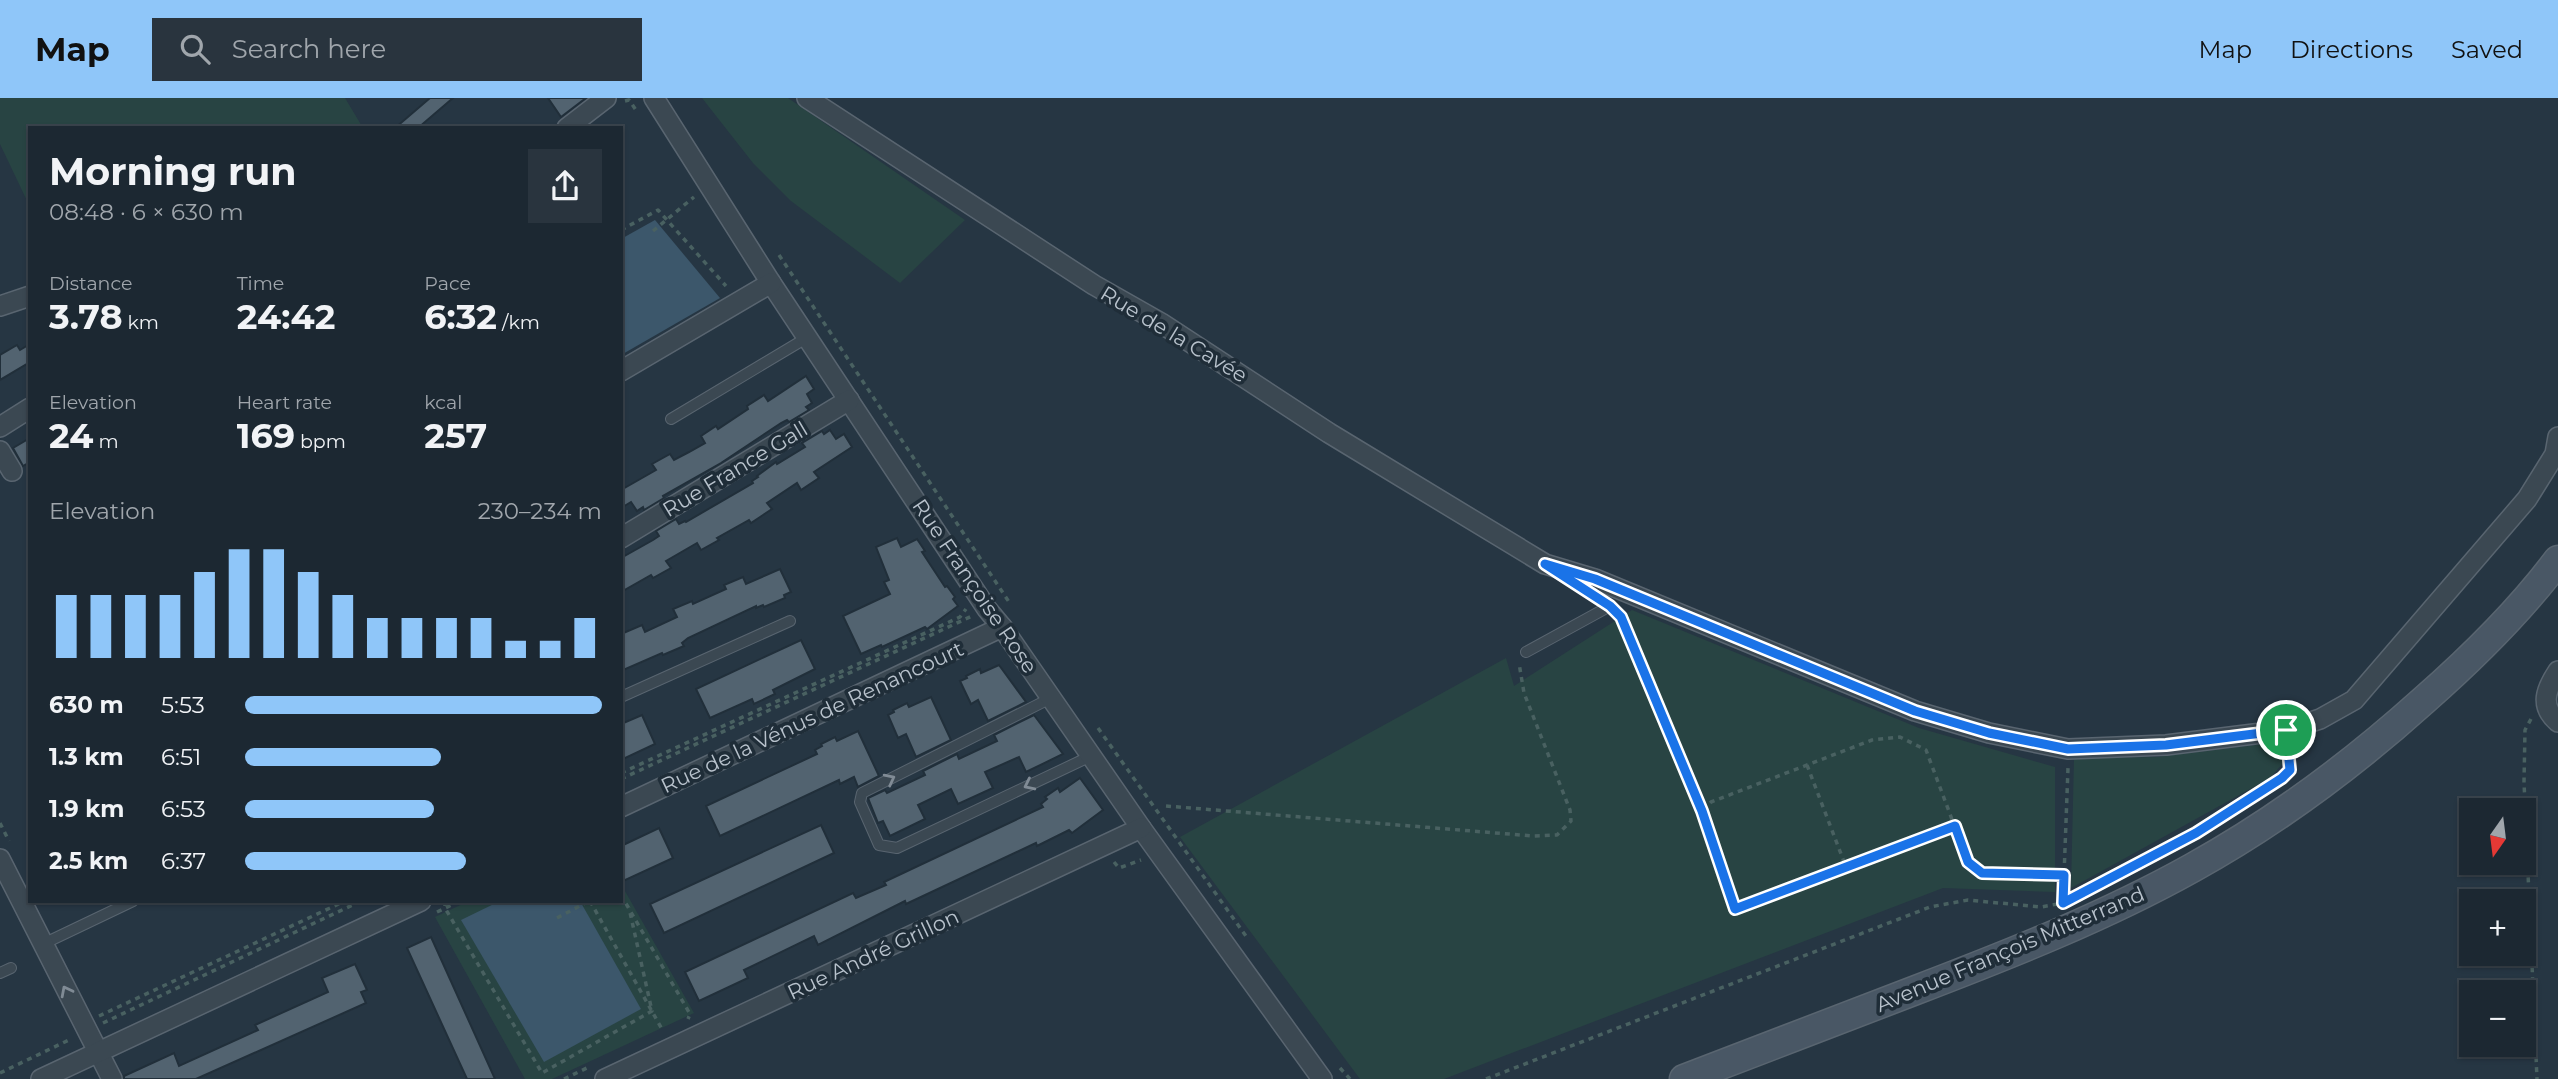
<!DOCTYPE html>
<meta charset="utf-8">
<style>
:root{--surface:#1c2832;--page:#29343e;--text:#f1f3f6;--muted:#a0a6ac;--line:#3a444d;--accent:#8fc6f9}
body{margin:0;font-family:Montserrat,sans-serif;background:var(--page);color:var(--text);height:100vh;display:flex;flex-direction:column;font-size:26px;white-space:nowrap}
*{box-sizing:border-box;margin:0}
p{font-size:23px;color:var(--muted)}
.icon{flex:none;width:38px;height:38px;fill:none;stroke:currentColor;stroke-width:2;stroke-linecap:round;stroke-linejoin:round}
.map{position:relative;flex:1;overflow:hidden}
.side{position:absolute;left:28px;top:28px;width:595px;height:777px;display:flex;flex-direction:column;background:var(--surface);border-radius:0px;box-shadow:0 2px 5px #0004,0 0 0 2px var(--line)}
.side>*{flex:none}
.needle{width:46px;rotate:194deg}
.tools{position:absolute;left:2459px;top:700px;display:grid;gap:14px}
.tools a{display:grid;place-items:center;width:77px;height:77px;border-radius:0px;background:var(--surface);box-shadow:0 2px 5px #0004,0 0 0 2px var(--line);font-size:35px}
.pin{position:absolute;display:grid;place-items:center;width:60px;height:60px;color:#fff;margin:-30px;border:4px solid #fff;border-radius:50%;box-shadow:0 2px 7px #0007}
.round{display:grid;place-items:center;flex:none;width:74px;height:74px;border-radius:0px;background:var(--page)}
.summary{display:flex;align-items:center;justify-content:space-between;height:119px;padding:0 21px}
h1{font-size:38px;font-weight:700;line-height:52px}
.stats{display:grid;grid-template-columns:repeat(3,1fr);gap:10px;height:119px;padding:7px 21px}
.stats div{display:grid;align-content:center}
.stats b{font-size:35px;font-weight:700}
.stats small{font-size:19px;font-weight:400}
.stats p{font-size:19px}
.chart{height:196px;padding:14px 21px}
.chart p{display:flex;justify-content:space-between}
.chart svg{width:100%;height:126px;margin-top:7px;stroke:var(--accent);stroke-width:6}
ul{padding:0 21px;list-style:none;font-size:23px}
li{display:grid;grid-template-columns:112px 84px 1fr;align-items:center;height:52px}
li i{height:18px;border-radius:9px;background:var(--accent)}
header{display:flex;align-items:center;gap:42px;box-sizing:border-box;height:98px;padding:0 35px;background:var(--accent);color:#111}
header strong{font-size:33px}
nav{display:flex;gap:38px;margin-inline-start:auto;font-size:24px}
.search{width:490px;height:63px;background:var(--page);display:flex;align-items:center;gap:18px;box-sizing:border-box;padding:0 24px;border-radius:0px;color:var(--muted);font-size:26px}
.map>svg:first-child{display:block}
.green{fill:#284443}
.water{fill:#3c576b}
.building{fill:#526370;stroke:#212f3a;stroke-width:2}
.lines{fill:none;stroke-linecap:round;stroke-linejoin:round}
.lane-casing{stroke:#596570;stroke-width:12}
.street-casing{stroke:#596570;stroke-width:22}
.secondary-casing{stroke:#596570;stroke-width:31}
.path{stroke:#496161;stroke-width:3.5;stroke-dasharray:5 5;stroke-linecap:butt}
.lane{stroke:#3b4852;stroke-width:10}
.street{stroke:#3b4852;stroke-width:19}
.secondary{stroke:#495765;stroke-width:28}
.oneway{stroke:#808b95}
.route-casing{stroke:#fff;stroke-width:14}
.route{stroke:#1a73e8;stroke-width:9}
.labels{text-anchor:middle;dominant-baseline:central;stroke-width:7;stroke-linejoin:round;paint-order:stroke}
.street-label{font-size:21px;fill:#b8c2cc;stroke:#1f2d38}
</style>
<header>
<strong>Map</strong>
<div class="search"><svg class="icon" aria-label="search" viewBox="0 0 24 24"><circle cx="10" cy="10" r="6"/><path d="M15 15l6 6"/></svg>Search here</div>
<nav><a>Map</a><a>Directions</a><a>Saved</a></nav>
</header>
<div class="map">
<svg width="2558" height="981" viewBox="0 0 2558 981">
<rect width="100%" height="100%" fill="#263643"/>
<!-- green -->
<g class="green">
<path d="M0,0H345L363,30H30V109L0,46Z"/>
<path d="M702,0H788L965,122L900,185L791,103L753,65Z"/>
<path d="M1632,512L1919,630L2055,669V794L1943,790L1444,981H1360L1180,739L1506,560L1514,588Z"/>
<path d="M2281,644L2283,665L2270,680L2071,790L2074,660L2156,659Z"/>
<path d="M621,786L694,915L552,981H525L435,819L469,803H621Z"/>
</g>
<!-- water -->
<g class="water">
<path d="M655,122L720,200L621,257V141Z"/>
<path d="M500,803H580L641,911L544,964L461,822Z"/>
</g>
<!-- building -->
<g class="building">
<path d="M430,0H453L418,30H395Z"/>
<path d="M548,0H586L561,19Z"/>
<path d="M30,246V264L0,282V257L17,247L20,252Z"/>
<path d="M806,278L814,291L807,296L812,305L806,309L809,312L789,324L787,322L781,325L721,365L663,398L664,400L644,412L643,409L637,413L631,404L621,410V392L656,372L652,366L670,356L674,362L689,354L705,345L701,338L716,328L718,331L748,311L747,308L764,297L768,303Z"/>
<path d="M830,332L836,341L844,336L852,349L814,374L819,380L801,392L797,385L767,405L772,411L751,425L749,422L717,440L719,442L701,452L697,445L666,463L671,470L653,480L651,477L621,494V460L653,442L659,438L656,433L676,421L679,426L685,423L686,424L753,385L752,383L758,379L757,378L776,364L777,366L805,349L802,345L822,333L824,336Z"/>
<path d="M30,340V364L23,368L13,350Z"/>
<path d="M897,440L901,449L917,441L925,453L922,454L945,489L947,488L955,499L953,501L958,508L927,531L925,529L882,549L881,547L861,556L843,518L890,496L884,484L889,482L876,449Z"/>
<path d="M780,471L791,494L784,497L785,500L764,509L763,507L756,510V508L688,540L682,545L684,548L663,557L662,555L621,573V536L642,527L645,534L677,519L673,511L692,503L693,506L726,491L724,487L743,479L746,486Z"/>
<path d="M801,542L815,571L773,592L775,596L754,606L752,601L710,620L696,591Z"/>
<path d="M999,567L1026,604L988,623L978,602L971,606L960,583L967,580L966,578L980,571L981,575Z"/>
<path d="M931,599L951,642L916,659L906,636L898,640L888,617L894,614L893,612L907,605L909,609Z"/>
<path d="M642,617L655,646L621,662V626Z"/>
<path d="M1034,617L1063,656L1026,674L1019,659L985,674L993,690L958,706L951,691L918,707L925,721L890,738L883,723L878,725L868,700L885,692L887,695L925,677L923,673L957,656L959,661L997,643L994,637Z"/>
<path d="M858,633L879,678L858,689L854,679L840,686L839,682L720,738L706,708L817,656L815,652L822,648L821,646L835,639L837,643Z"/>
<path d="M1080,680L1103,712L1072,735L1069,732L1037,748L1036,745L906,806L905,803L818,847L814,838L744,872L748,880L699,903L685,874L853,795L856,800L886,787L884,784L1043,709L1041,706L1047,701L1045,699L1058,690L1060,694Z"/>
<path d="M821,727L834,755L664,835L650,806Z"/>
<path d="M659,730L673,760L621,784V748Z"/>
<path d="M431,839L495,981H467L407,850Z"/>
<path d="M355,866L367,892L361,894L366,905L196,981H124V978L174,955L179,968L258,932L255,927L328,894L322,880Z"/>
</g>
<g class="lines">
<defs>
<g id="lane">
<path d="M671,321L808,239"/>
<path d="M1563,478L1610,508L1621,519"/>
<path d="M1526,554L1610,508"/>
<path d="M621,599L790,523"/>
<path d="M1051,600L862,695L860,704L879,747L897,750L1091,658"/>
<path d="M43,846L133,803"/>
<path d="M0,875L11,870"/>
</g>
<g id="street">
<path d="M654,0L771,185L987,511L1002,529L1141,730L1322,981"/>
<path d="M807,0L1094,187L1161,225L1329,335L1545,466L1595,481L1915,613L1989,635L2068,651L2166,647L2286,632L2320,621L2354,602L2527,401L2555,356L2558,339"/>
<path d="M567,30L606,0"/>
<path d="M0,208L30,198"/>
<path d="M621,273L771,185"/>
<path d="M0,329L30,310"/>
<path d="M0,353L12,373"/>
<path d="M621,440L849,302"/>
<path d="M2558,573C2546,591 2539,608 2558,624"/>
<path d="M621,709L1002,529"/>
<path d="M0,761L112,981"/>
<path d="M41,981L421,803"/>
<path d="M605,981L1141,730"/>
</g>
<path id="secondary" d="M1684,981C1761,951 1839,922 1916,892C2010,856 2104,819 2192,770C2275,724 2353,666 2423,603C2472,560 2519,514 2558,462"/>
</defs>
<!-- lane casing -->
<use href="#lane" class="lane-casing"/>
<!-- street casing -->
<use href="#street" class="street-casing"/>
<!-- secondary casing -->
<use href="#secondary" class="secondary-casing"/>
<!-- path -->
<g class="path">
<path d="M625,3L629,2L636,12"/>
<path d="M621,132L658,112L726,188"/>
<path d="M653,133L694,99"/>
<path d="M779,157L1011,507"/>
<path d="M1626,530L1702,713"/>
<path d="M2531,621L2525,632L2524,684L2537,981"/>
<path d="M1098,630L1248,841"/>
<path d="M1807,667L1846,769"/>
<path d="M621,675L960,519L966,511"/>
<path d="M621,681L972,518"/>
<path d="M1166,708L1533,738L1557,737L1571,723L1570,712L1524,595L1519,565"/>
<path d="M0,725L9,743"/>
<path d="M1955,728L1735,811L1702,713L1711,704L1872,642L1900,639L1926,652L1968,764L1982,775L2064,777"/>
<path d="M1114,764L1119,770L1141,762"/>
<path d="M621,797L690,916L688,921"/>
<path d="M445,803V810L542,975L652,913L629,810"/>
<path d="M590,803L663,933"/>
<path d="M2063,805L2068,670"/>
<path d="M437,814L460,803"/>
<path d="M557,820L589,803"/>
<path d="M99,918L345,803"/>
<path d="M103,925L361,803"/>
<path d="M1340,970L1350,981"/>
<path d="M0,975L71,941"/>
<path d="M564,981L591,968"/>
<path d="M1486,981L1930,809L1968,802L2041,809L2063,805L2196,735L2282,680L2290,672L2289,649"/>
</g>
<!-- lane -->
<use href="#lane" class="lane"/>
<!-- street -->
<use href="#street" class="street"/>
<!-- secondary -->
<use href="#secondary" class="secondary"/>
</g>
<!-- one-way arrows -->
<defs><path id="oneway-chevron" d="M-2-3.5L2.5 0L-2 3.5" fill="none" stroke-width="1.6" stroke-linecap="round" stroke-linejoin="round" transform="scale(1.75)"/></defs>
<g class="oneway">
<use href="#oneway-chevron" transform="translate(890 681) rotate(-27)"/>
<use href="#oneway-chevron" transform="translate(1029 687) rotate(154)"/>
<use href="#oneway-chevron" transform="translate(66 893) rotate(-117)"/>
</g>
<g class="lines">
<defs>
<path id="route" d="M1545,466L1595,481L1915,613L1989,635L2068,651L2166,647L2286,632L2290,672L2282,680L2196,735L2063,805L2064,777L1982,775L1968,764L1955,728L1735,811L1702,713L1621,519L1610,508Z"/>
</defs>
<!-- route casing -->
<use href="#route" class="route-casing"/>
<!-- route -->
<use href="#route" class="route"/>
</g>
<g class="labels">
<!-- street labels -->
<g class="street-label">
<text transform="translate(1174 236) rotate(31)">Rue de la Cavée</text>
<text transform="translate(735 371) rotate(-31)">Rue France Gall</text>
<text transform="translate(975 488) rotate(56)">Rue Françoise Rose</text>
<text transform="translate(812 619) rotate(-25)">Rue de la Vénus de Renancourt</text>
<text transform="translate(2010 851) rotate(-23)">Avenue François Mitterrand</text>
<text transform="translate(873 856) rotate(-25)">Rue André Grillon</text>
</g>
</g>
</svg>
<div class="tools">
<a><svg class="needle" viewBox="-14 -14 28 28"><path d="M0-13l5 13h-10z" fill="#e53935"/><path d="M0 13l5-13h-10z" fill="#a0a6ac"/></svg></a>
<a>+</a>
<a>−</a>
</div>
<div class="pin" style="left:2286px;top:632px;background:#1e9e55"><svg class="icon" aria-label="arrive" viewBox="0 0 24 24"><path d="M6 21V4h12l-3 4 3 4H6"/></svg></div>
<section class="side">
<div class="summary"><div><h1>Morning run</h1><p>08:48 · 6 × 630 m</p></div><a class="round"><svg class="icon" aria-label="share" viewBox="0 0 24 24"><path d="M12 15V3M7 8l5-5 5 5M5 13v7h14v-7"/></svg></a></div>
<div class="stats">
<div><p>Distance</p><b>3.78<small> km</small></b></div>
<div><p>Time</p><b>24:42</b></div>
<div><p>Pace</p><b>6:32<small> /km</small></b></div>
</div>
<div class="stats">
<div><p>Elevation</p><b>24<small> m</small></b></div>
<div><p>Heart rate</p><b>169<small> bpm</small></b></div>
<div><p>kcal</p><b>257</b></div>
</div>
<div class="chart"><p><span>Elevation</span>230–234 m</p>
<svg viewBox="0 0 160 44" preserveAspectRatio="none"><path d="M5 44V22M15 44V22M25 44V22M35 44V22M45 44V14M55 44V6M65 44V6M75 44V14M85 44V22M95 44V30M105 44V30M115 44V30M125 44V30M135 44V38M145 44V38M155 44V30"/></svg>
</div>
<ul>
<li><b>630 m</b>5:53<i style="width:100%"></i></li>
<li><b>1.3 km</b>6:51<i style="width:55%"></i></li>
<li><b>1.9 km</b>6:53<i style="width:53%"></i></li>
<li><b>2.5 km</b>6:37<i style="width:62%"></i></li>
</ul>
</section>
</div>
